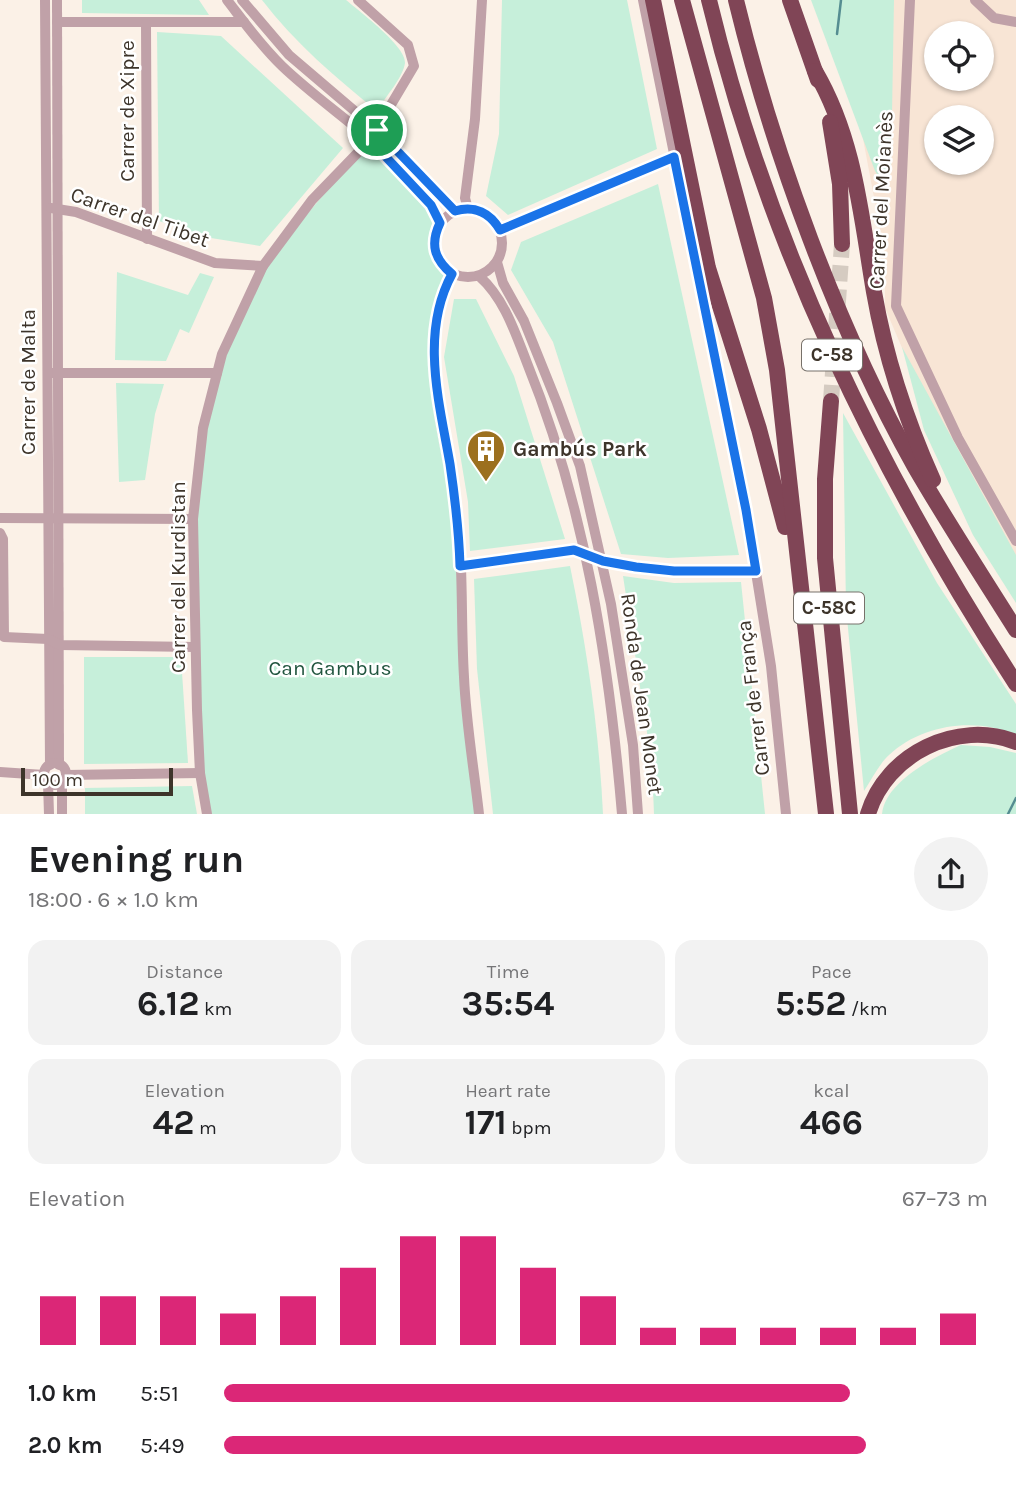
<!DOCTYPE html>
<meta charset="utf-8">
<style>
:root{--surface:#fff;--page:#f2f2f2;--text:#202124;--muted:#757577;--accent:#db2777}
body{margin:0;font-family:Karla,sans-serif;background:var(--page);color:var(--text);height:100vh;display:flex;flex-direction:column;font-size:26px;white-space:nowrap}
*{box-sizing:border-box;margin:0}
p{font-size:23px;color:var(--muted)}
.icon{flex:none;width:38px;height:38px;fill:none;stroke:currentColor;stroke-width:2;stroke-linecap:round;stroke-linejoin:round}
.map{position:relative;height:814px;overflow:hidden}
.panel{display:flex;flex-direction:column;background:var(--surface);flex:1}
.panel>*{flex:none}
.buttons{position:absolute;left:924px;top:21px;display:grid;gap:14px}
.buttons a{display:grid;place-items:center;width:70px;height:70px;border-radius:50%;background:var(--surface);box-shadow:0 2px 5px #0004;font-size:35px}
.scale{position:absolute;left:21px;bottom:18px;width:152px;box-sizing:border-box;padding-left:7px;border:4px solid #3d342a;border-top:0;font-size:19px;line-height:24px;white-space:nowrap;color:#3d342a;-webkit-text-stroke:5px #fff;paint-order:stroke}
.pin{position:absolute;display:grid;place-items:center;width:60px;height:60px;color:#fff;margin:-30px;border:4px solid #fff;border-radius:50%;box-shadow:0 2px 7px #0007}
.round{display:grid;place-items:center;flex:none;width:74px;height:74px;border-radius:37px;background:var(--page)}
.headline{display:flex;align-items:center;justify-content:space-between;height:119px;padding:0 28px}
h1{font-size:38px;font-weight:700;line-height:52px}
.stats{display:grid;grid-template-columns:repeat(3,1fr);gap:10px;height:119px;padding:7px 28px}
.stats div{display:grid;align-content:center;border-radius:18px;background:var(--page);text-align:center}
.stats b{font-size:35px;font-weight:700}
.stats small{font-size:19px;font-weight:400}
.stats p{font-size:19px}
.chart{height:196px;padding:14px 28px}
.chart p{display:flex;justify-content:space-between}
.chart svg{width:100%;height:126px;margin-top:7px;stroke:var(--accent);stroke-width:6}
ul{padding:0 28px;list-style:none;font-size:23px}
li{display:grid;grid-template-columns:112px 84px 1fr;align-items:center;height:52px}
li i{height:18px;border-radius:9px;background:var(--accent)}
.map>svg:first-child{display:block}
.industrial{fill:#f8e5d5;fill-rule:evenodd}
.green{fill:#c6efda}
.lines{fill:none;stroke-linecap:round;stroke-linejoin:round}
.stream{stroke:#558d91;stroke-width:2.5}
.highway-tunnel{stroke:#d5cbc1;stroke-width:16;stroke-dasharray:16 8;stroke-linecap:butt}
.minor{stroke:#c0a1a8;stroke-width:10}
.highway{stroke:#804556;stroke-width:16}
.route-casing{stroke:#fff;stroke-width:14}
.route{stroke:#1a73e8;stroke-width:9}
.labels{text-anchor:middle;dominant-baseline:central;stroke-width:5;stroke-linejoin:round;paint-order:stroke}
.shield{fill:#fff;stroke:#77716a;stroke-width:2}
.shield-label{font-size:19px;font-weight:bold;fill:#3d342a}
.street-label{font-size:21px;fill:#3d342a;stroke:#fff}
.poi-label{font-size:21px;font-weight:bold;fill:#3d342a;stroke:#fff;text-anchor:start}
.park-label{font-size:21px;fill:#21553f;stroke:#fff}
</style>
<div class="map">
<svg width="1016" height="814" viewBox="0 0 1016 814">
<rect width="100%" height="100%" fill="#fbf1e7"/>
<!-- industrial -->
<path class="industrial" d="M880,0H1016V585L917,383L885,308V256L858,112ZM936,33H982V79H936ZM936,117H982V163H936Z"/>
<!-- green -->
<g class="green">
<path d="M82,0H199L209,15L82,13Z"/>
<path d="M262,0H346C359,11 407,47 405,63C403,78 385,97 377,111C335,77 295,43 262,0Z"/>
<path d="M502,0H627L657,149L508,215L486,196L499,134Z"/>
<path d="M811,0H894L891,171L888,180H881L875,171Z"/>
<path d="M157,32L221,36L343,148L260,246L211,238L159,221Z"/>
<path d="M370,140L405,174L440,223C430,244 434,259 452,274L443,291L434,361L450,465L464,680L479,814H207L200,773L196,485L222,354L263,266Z"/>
<path d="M658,184L739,555L668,558L621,554L553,342L511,270L521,242Z"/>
<path d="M117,272L188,295L200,273L214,277L189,333L180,329L166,361L115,360Z"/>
<path d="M454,299H476L514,376L565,539L470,551L468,502L444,357Z"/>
<path d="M902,347L1016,555V603L973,535L924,430Z"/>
<path d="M116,383L164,384L155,414L145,480L119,482Z"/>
<path d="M843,413L937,583L1016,704V735C976,717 922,724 889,755C879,764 872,779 864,791L846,608Z"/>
<path d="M570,566C587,649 599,730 603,814H493L477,669L474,579Z"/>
<path d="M623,576L674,583L741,582L765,814H654L652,765Z"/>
<path d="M84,657H181L188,763L84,764Z"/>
<path d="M961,745L990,747L1016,753V814H882C885,782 934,757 961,745Z"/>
<path d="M192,786L197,814H85V788Z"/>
</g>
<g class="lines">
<!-- stream -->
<g class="stream">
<path d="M837,34L841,0"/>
<path d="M1008,814L1016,798"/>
</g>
<!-- highway-tunnel -->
<path class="highway-tunnel" d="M831,401L842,244"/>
<!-- minor -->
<g class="minor">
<path d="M45,0L50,765"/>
<path d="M57,0L59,765"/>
<path d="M227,0C244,22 261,46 282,66C334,116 408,156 440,223"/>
<path d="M242,0L289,55L377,130L455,211"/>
<path d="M643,0L746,510L771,666L786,814"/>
<path d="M910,0L896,306L958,438L1016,541"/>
<path d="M975,0L994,18L1016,22"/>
<path d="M57,22H244"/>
<path d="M146,24L147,239"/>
<path d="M51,208L76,212L215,263L263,266"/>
<circle cx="468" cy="243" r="34"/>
<path d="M468,209L465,198L475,119L482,0"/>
<path d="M500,230L675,157"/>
<path d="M497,262L503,283L524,321L557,403L580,466L611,604L633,745L638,814"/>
<path d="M452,274C411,352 451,446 459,529C463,578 461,628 464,677C466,723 474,769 479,814"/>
<path d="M479,276C504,298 515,332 527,363C585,506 609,661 622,814"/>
<path d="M52,373H217"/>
<path d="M0,518L193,519"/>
<path d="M0,533L3,539L4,637L48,639L60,645L195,647"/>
<path d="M460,566L574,550L603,561L636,567L674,571H756"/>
<circle cx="55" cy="774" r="11"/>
<path d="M0,772L44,775"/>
<path d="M66,775L200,773"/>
<path d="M48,783L49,814"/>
<path d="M62,814V783"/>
<path d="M207,814L200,773L197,710L193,519L203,428L222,354L263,266L312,200L370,140L414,66L408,45L358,0"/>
</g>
<!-- highway -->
<g class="highway">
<path d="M653,0L708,268L759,429L785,527"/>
<path d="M682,0L764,298L777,370L826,814"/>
<path d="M709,0C768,246 879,472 1016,684"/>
<path d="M736,0C773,153 838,330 915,467C947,522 982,576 1016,630"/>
<path d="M790,0L818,80"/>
<path d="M815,71C855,139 861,216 874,292C885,355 907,422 933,480"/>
<path d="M830,122L840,184L842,244"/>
<path d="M831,401L825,479V558L850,814"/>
<path d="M868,814C886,754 957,719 1016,742"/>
</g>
</g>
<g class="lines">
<defs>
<path id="route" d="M377,130L455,211C475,205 490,213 500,230L674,157L746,510L756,571H674L636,567L603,561L574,550L460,566C459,532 455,498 450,464C439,401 420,333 452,274C434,259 430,244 440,223L431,205L370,140Z"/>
</defs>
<!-- route casing -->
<use href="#route" class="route-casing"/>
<!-- route -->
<use href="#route" class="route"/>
</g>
<!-- icons -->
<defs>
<symbol id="building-pin" viewBox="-11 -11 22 30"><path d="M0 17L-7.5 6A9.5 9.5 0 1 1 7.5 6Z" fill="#9c701f" stroke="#fff"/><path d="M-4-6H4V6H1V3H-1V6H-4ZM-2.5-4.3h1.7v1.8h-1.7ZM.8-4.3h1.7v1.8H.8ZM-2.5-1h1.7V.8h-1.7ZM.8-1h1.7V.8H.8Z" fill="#fff"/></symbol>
</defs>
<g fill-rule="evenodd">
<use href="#building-pin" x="464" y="427" width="44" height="60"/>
</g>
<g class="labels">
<!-- shield labels -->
<g class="shield">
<rect x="802" y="339.5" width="60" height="31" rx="5"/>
<rect x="794" y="592.5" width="70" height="31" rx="5"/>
</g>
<g class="shield-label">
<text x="832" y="355">C-58</text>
<text x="829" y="608">C-58C</text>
</g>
<!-- street labels -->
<g class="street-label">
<text transform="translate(127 111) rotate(-90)">Carrer de Xipre</text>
<text transform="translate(881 200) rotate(-87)">Carrer del Moianès</text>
<text transform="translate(140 217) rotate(19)">Carrer del Tibet</text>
<text transform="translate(28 382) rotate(-90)">Carrer de Malta</text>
<text transform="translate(178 577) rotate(-90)">Carrer del Kurdistan</text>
<text transform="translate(642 694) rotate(82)">Ronda de Jean Monet</text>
<text transform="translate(753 698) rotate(-97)">Carrer de França</text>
</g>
<!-- poi labels -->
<g class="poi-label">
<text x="513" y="449">Gambús Park</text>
</g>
<!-- park labels -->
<g class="park-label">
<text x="330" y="668">Can Gambus</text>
</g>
</g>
</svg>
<div class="buttons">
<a><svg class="icon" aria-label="locate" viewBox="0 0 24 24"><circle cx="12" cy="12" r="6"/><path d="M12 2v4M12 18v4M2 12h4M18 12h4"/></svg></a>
<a><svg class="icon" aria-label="layers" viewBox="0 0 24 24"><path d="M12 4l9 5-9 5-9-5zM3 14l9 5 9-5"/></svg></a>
</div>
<div class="scale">100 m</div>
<div class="pin" style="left:377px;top:130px;background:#1e9e55"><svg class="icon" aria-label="arrive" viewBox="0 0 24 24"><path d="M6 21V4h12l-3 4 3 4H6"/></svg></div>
</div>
<section class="panel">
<div class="headline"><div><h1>Evening run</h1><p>18:00 · 6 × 1.0 km</p></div><a class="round"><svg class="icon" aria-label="share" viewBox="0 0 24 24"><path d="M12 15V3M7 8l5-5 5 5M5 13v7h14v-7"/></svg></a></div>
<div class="stats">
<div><p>Distance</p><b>6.12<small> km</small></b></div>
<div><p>Time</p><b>35:54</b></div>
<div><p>Pace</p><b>5:52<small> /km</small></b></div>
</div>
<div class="stats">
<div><p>Elevation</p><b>42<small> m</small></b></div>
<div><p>Heart rate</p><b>171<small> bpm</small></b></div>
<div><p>kcal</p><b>466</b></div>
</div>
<div class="chart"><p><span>Elevation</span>67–73 m</p>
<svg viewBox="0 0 160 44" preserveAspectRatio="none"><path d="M5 44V27M15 44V27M25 44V27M35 44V33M45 44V27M55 44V17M65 44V6M75 44V6M85 44V17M95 44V27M105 44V38M115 44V38M125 44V38M135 44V38M145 44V38M155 44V33"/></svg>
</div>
<ul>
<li><b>1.0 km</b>5:51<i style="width:82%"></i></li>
<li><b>2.0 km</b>5:49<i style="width:84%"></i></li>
</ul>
</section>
